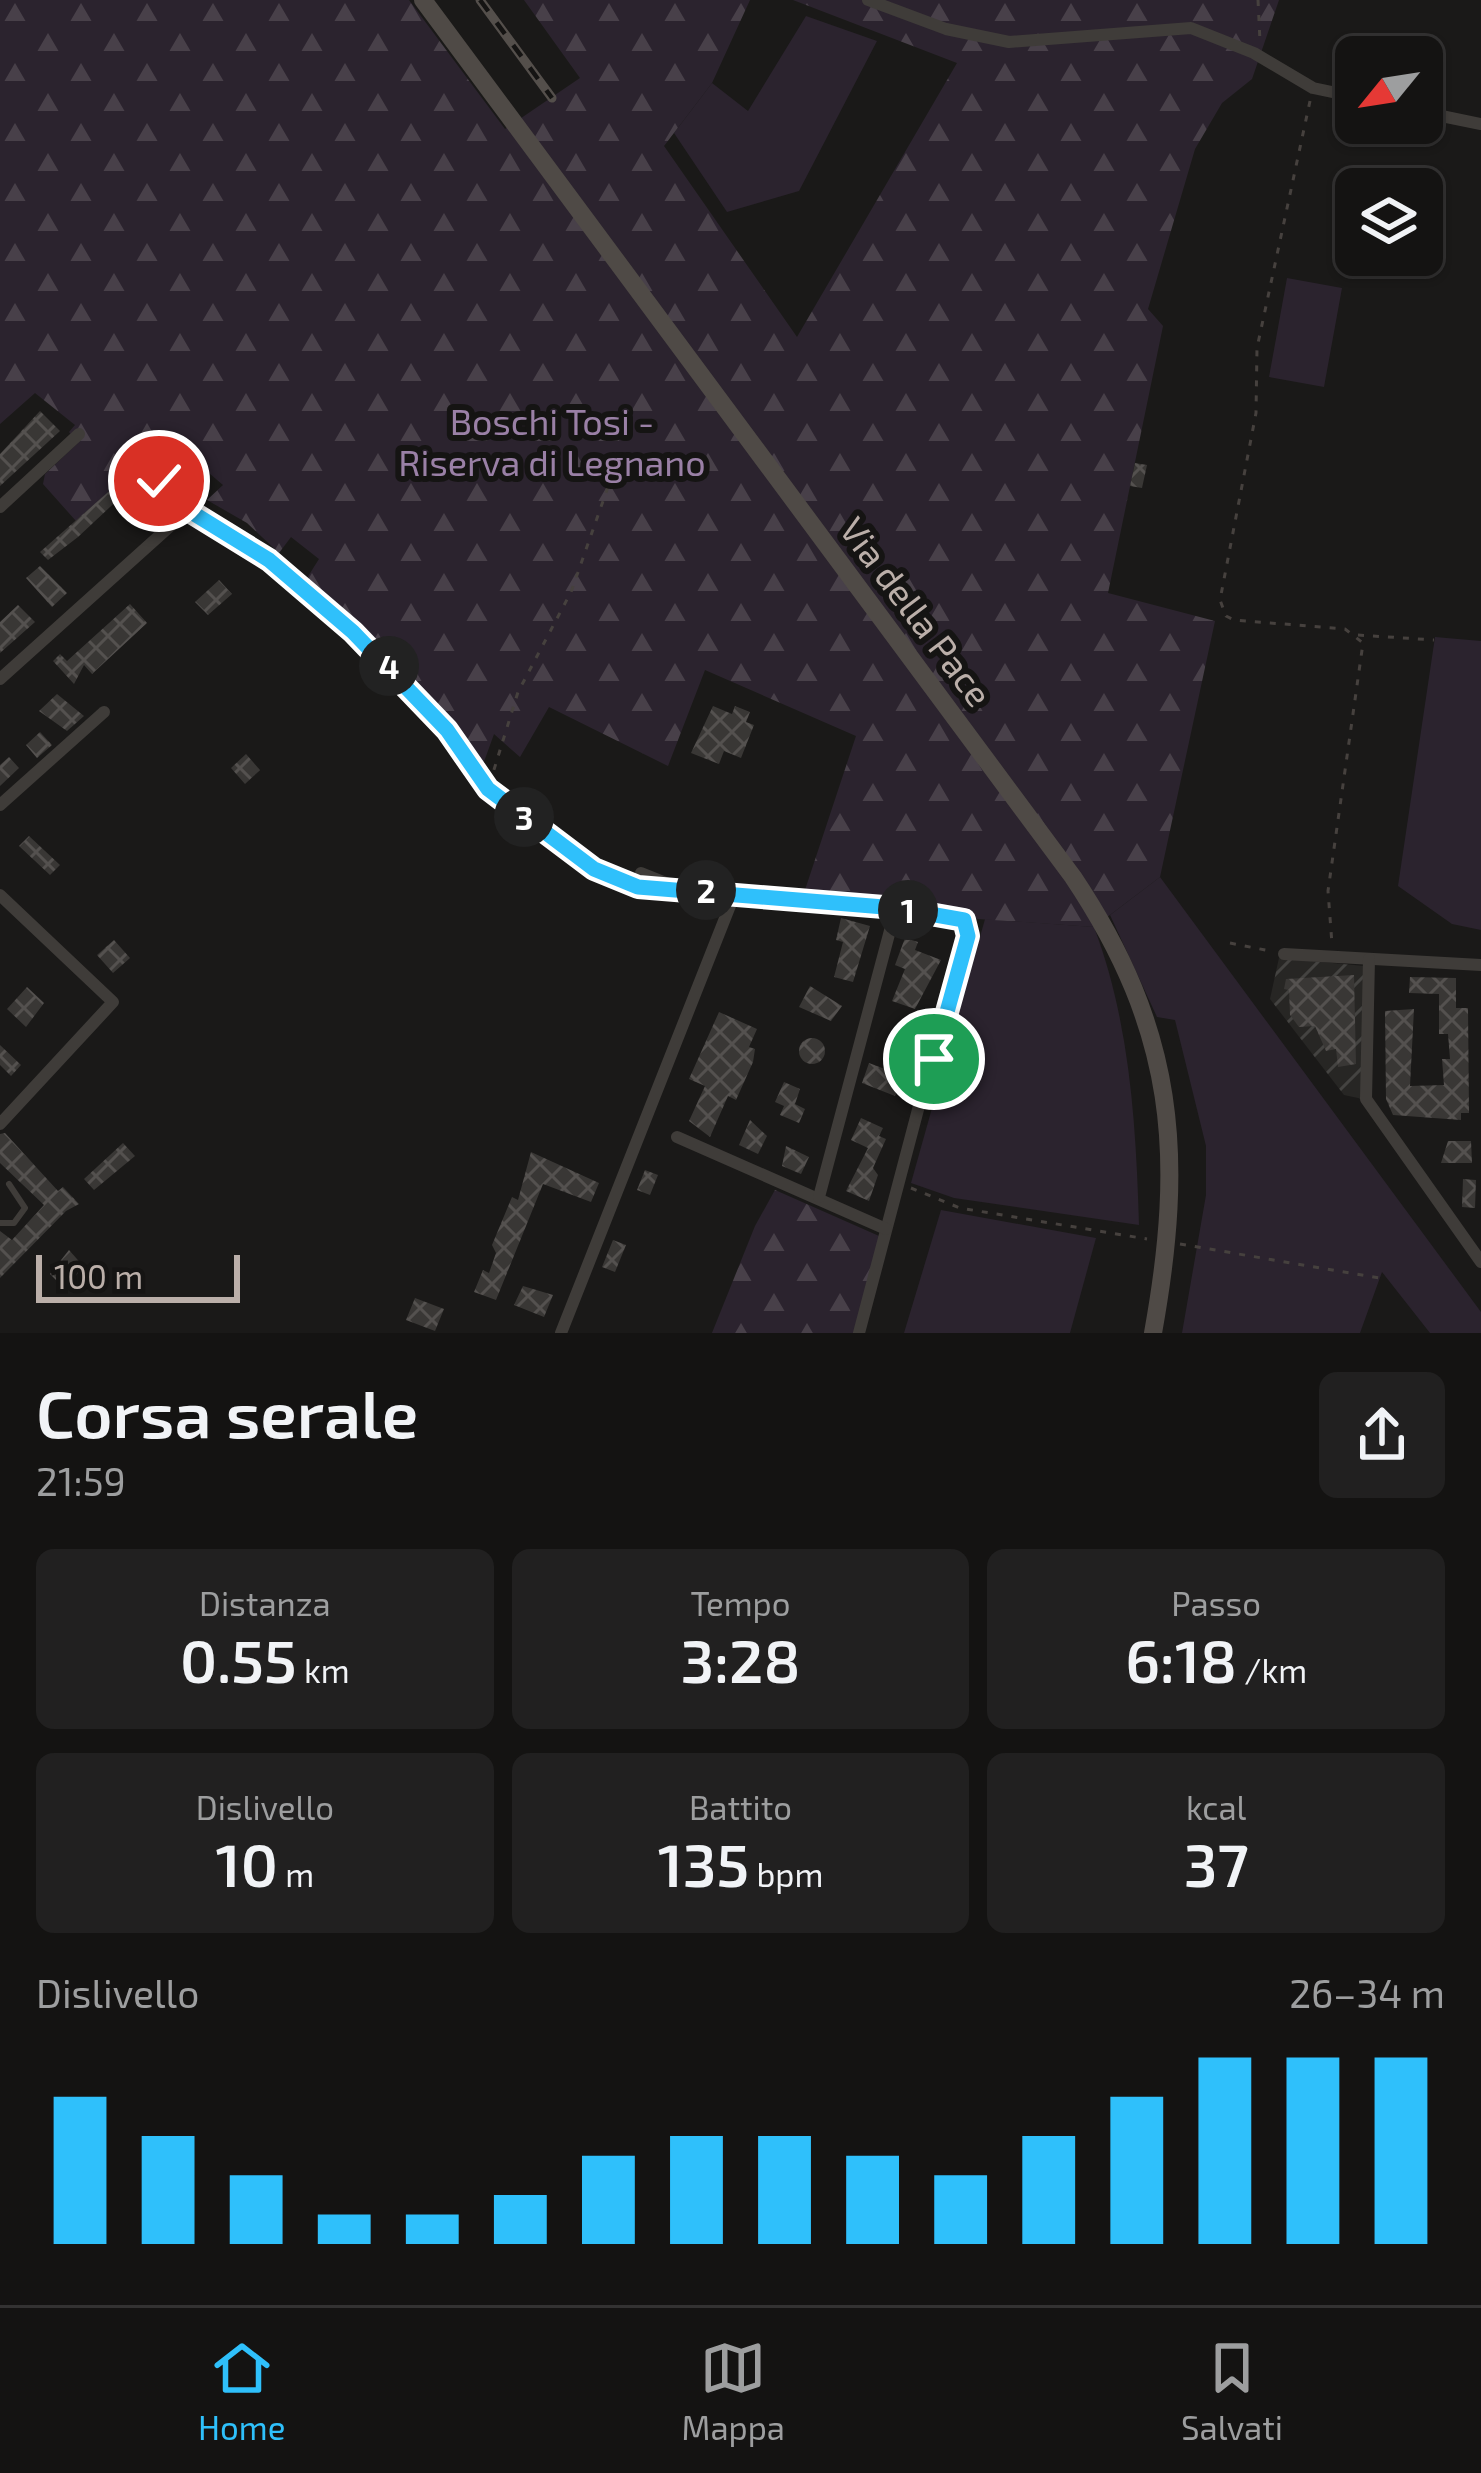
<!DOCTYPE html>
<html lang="it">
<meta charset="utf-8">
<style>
:root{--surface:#141312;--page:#212020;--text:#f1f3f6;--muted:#9d9e9f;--line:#333232;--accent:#2fc0fb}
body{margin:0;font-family:"Exo 2",sans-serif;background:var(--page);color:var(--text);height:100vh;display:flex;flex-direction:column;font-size:45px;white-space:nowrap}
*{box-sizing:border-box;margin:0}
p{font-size:39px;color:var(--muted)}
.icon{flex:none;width:66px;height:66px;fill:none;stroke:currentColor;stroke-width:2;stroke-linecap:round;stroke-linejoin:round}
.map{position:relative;height:1333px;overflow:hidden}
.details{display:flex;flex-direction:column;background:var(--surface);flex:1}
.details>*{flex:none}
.needle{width:78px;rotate:240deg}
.fabs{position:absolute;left:1335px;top:36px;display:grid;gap:24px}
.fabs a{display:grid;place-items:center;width:108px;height:108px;border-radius:18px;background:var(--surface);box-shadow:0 3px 9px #0004,0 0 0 3px var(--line);font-size:60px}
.scale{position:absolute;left:36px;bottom:30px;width:204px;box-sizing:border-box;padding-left:12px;border:6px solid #bbafa9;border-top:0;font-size:33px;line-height:42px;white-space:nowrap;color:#bbafa9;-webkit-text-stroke:9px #151413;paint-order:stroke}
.pin{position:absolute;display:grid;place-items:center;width:102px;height:102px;color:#fff;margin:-51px;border:6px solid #fff;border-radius:50%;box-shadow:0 3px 12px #0007}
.km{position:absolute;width:60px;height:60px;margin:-30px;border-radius:50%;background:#222;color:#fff;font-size:33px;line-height:60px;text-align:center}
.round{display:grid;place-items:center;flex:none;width:126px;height:126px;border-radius:18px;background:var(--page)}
.head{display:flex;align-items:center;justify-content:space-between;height:204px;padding:0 36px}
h1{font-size:66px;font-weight:600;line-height:90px}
.figures{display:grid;grid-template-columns:repeat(3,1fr);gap:18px;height:204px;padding:12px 36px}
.figures div{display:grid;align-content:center;border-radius:18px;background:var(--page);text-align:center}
.figures b{font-size:60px;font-weight:600}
.figures small{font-size:33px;font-weight:400}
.figures p{font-size:33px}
.chart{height:336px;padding:24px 36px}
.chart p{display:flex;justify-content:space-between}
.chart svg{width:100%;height:216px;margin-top:12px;stroke:var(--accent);stroke-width:6}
.dock{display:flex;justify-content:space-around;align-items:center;height:168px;border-top:3px solid var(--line);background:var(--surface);font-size:33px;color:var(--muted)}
.dock a{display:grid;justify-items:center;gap:6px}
.dock .selected{color:var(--accent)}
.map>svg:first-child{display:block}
.industrial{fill:url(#industrial-furrows)}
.grass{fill:#2b232e}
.forest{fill:url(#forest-firs)}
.building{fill:url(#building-cross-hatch)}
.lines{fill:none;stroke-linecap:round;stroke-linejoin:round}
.path{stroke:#46413e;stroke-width:3;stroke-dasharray:6 9;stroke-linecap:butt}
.lane{stroke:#3f3c39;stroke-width:6}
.street{stroke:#3f3c39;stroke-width:12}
.secondary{stroke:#4f4a46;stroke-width:18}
.rail-casing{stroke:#544f4b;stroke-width:9}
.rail{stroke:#151413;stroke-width:4.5;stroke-dasharray:14;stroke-linecap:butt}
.route-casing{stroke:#fff;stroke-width:24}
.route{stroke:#2fc0fb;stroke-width:15}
.labels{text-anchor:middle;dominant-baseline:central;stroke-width:12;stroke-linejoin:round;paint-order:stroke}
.park-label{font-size:36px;fill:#9a80a6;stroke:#151413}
.street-label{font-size:36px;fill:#bbafa9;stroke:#151413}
</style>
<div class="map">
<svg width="1481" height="1333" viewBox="0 0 1481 1333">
<defs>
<pattern id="industrial-furrows" width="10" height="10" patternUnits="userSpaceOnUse" patternTransform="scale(3)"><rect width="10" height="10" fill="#272624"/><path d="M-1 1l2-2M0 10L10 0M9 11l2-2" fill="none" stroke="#444341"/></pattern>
<pattern id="forest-firs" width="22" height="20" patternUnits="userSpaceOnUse" patternTransform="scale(3)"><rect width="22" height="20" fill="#2b232e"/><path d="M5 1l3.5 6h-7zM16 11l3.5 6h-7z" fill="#484049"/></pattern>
<pattern id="building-cross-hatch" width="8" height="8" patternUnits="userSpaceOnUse" patternTransform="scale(3)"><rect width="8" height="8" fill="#393735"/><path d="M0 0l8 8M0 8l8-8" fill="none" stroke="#54514f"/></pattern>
</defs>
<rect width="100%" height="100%" fill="#1a1918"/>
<!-- industrial -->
<path class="industrial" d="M1279,958L1364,966L1363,1099L1344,1095L1270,999Z"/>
<!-- grass -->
<g class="grass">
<path d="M806,16L877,41L799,191L727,212L674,133L712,83L748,111Z"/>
<path d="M1287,278L1342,288L1324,387L1269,377Z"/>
<path d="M1435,637L1481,641V930L1452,924L1398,886Z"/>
<path d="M1160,877L1481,1312V1333H1430L1382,1272L1360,1333H1182L1206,1195V1146L1175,1020L1157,1017L1110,915Z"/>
<path d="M985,919L1094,927C1130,1022 1136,1125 1139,1225L954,1198L911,1183Z"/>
<path d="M941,1210L1096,1238L1070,1333H904Z"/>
</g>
<!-- forest -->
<g class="forest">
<path d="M0,0H409L505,129L580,78L524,0H750L712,83L664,146L797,337L957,63L793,0H1279L1252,79L1222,103L1195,149L1148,309L1163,326L1108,593L1215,621L1160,877L1094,927L964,918L804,893L856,736L705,670L668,766L549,707L520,757L494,734L481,770L441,708L426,702L367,638L302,586L319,559L291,537L279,553L247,523L207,500L223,485L161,432L159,471L144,481L132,471L76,521L43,484L45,474L78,443L69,432L75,425L35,393L0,424Z"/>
<path d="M775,1190L879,1236L857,1333H712L755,1226Z"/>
</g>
<!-- building -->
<g class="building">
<path d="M40,411L60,431L0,486V454Z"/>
<path d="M1135,463L1147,465L1142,488L1130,486Z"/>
<path d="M132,471L141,478L78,537L48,560L40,552Z"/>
<path d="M40,566L67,593L52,607L26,578Z"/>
<path d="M219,580L232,594L208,615L195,602Z"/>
<path d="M130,604L147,623L92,674L84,665L74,684L53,661L60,654L67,661Z"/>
<path d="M18,605L35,622L0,653V622Z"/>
<path d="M57,694L84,716L67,731L39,711Z"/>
<path d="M713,706L732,714L735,706L750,712L746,722L754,725L741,758L724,751L719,764L691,753Z"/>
<path d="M40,732L52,745L37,758L26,745Z"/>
<path d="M246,754L260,770L245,784L231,768Z"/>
<path d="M9,757L19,768L0,786V765Z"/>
<path d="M29,836L60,865L50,875L19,846Z"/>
<path d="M841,918L870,926L853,982L834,977L843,942L836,940Z"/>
<path d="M905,938L918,942L915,950L941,960L915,1009L892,1001L905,969L895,965Z"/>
<path d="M114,940L130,958L113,973L97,955Z"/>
<path d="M1354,975L1356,1064L1338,1067L1336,1049L1326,1051L1315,1026L1299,1027L1290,1015L1289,990L1284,989L1286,979Z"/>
<path d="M1410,977L1456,978V1008H1468L1469,1113H1461V1120L1393,1115L1386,1099L1385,1011L1414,1009L1410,1086L1444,1085L1442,1059H1450L1448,1034H1439V994L1409,993Z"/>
<path d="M810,986L842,1006L831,1021L799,1007Z"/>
<path d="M27,987L44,1003L26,1027L7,1009Z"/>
<path d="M719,1012L757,1029L749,1047L755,1049L753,1062L736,1100L728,1096L710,1137L689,1121L705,1086L689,1079Z"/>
<path d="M901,1029L917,1035L909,1055L894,1049Z"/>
<circle cx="812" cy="1051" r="13"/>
<path d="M0,1045L21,1065L11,1076L0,1065Z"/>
<path d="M869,1063L903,1076L895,1096L862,1083Z"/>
<path d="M784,1082L800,1089L795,1104L805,1109L799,1123L780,1115L784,1106L775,1102Z"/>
<path d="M861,1118L883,1128L879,1136L886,1139L873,1168L878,1175L869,1201L846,1191L868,1148L851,1140Z"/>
<path d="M750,1120L767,1136L758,1154L739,1145Z"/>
<path d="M5,1133L58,1191L63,1187L79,1204L66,1211L0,1278V1231L12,1240L44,1205L0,1163V1134Z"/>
<path d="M1448,1141H1471L1472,1163H1441Z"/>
<path d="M123,1143L135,1156L94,1190L84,1179Z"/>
<path d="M786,1146L809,1157L801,1174L782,1166Z"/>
<path d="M531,1152L599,1183L591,1202L543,1184L496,1300L474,1292L483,1270L489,1273L496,1253L492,1245L512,1197L518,1200Z"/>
<path d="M645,1170L658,1175L650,1195L637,1190Z"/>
<path d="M1463,1179L1476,1180L1475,1208L1462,1207Z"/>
<path d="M613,1240L626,1245L615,1272L602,1267Z"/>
<path d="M69,1250L84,1267L64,1288L50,1274Z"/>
<path d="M523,1286L553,1295L544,1317L514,1305Z"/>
<path d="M415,1298L444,1309L435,1331L406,1320Z"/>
</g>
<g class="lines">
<!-- path -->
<g class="path">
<path d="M1258,0L1260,41"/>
<path d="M1310,101L1257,348L1256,413L1220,600L1226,616L1234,620L1345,629L1363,643L1328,891L1332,944"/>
<path d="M608,487L571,592L518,692L488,789L594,869L638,887"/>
<path d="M279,570C355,640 430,701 487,788"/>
<path d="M1358,635L1434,640"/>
<path d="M1230,943L1270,951"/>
<path d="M911,1188L960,1208L1147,1239"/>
<path d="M1180,1244L1379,1278"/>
</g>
<!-- lane -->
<path class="lane" d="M0,1223H14L25,1208L9,1184"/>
<!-- street -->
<g class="street">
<path d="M868,0L946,29L1009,42L1191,28L1254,53L1313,88L1356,97"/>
<path d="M1422,112L1481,124"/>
<path d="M152,487L162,482L188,510L269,560"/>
<path d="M0,507L79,434"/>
<path d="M0,679L188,510"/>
<path d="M0,805L104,712"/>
<path d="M641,873L676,887L954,914L967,924L859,1333"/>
<path d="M0,895L113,1002L0,1124"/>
<path d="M1284,954L1481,965"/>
<path d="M1369,959L1366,1099L1481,1262"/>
<path d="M677,1137L886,1229"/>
<path d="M819,1197L896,908"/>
<path d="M561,1333L735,893"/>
</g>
<!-- secondary -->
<path class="secondary" d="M423,0L1073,877C1176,1031 1185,1155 1153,1333"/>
<defs>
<path id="rail" d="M480,0L552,98"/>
</defs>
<!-- rail casing -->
<use href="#rail" class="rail-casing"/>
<!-- rail -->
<use href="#rail" class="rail"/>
</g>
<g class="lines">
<defs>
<path id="route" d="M159,481L188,510L269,560L353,632L447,730L488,789L594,869L638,887L896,908L964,920L968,936L934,1059"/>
</defs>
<!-- route casing -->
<use href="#route" class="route-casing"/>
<!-- route -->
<use href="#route" class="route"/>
</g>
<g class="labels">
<!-- park labels -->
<g class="park-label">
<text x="552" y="420">Boschi Tosi -<tspan x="552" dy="41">Riserva di Legnano</tspan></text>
</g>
<!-- street labels -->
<g class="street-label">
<text transform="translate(917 611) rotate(53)">Via della Pace</text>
</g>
</g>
</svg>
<div class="fabs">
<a><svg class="needle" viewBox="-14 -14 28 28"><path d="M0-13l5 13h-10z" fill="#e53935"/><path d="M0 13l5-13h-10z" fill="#9d9e9f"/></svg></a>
<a><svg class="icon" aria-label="layers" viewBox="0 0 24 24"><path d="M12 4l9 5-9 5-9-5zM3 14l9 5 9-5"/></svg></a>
</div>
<div class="scale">100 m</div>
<div class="pin" style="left:934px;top:1059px;background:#1e9e55"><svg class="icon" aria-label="arrive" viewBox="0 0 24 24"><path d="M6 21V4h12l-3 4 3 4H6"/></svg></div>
<div class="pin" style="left:159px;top:481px;background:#d93025"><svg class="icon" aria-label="check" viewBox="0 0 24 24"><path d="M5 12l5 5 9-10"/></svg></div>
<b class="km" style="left:908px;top:910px">1</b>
<b class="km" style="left:706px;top:890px">2</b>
<b class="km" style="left:524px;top:817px">3</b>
<b class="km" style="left:389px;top:666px">4</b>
</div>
<section class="details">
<div class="head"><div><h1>Corsa serale</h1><p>21:59</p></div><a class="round"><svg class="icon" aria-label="share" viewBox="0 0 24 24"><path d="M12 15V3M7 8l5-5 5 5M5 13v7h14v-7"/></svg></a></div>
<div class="figures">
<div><p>Distanza</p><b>0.55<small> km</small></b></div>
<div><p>Tempo</p><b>3:28</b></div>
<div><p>Passo</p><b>6:18<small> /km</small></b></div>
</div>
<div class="figures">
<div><p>Dislivello</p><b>10<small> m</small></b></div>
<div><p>Battito</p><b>135<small> bpm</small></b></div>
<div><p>kcal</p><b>37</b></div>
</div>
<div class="chart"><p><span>Dislivello</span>26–34 m</p>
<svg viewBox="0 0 160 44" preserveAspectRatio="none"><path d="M5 44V14M15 44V22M25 44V30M35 44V38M45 44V38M55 44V34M65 44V26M75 44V22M85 44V22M95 44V26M105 44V30M115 44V22M125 44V14M135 44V6M145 44V6M155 44V6"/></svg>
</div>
</section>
<nav class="dock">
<a class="selected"><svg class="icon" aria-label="home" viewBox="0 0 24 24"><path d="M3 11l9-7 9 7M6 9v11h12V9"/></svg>Home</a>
<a><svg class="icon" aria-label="map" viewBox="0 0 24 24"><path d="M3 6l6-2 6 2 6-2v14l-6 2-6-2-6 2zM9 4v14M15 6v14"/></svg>Mappa</a>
<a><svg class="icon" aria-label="saved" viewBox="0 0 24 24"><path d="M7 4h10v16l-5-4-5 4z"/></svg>Salvati</a>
</nav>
